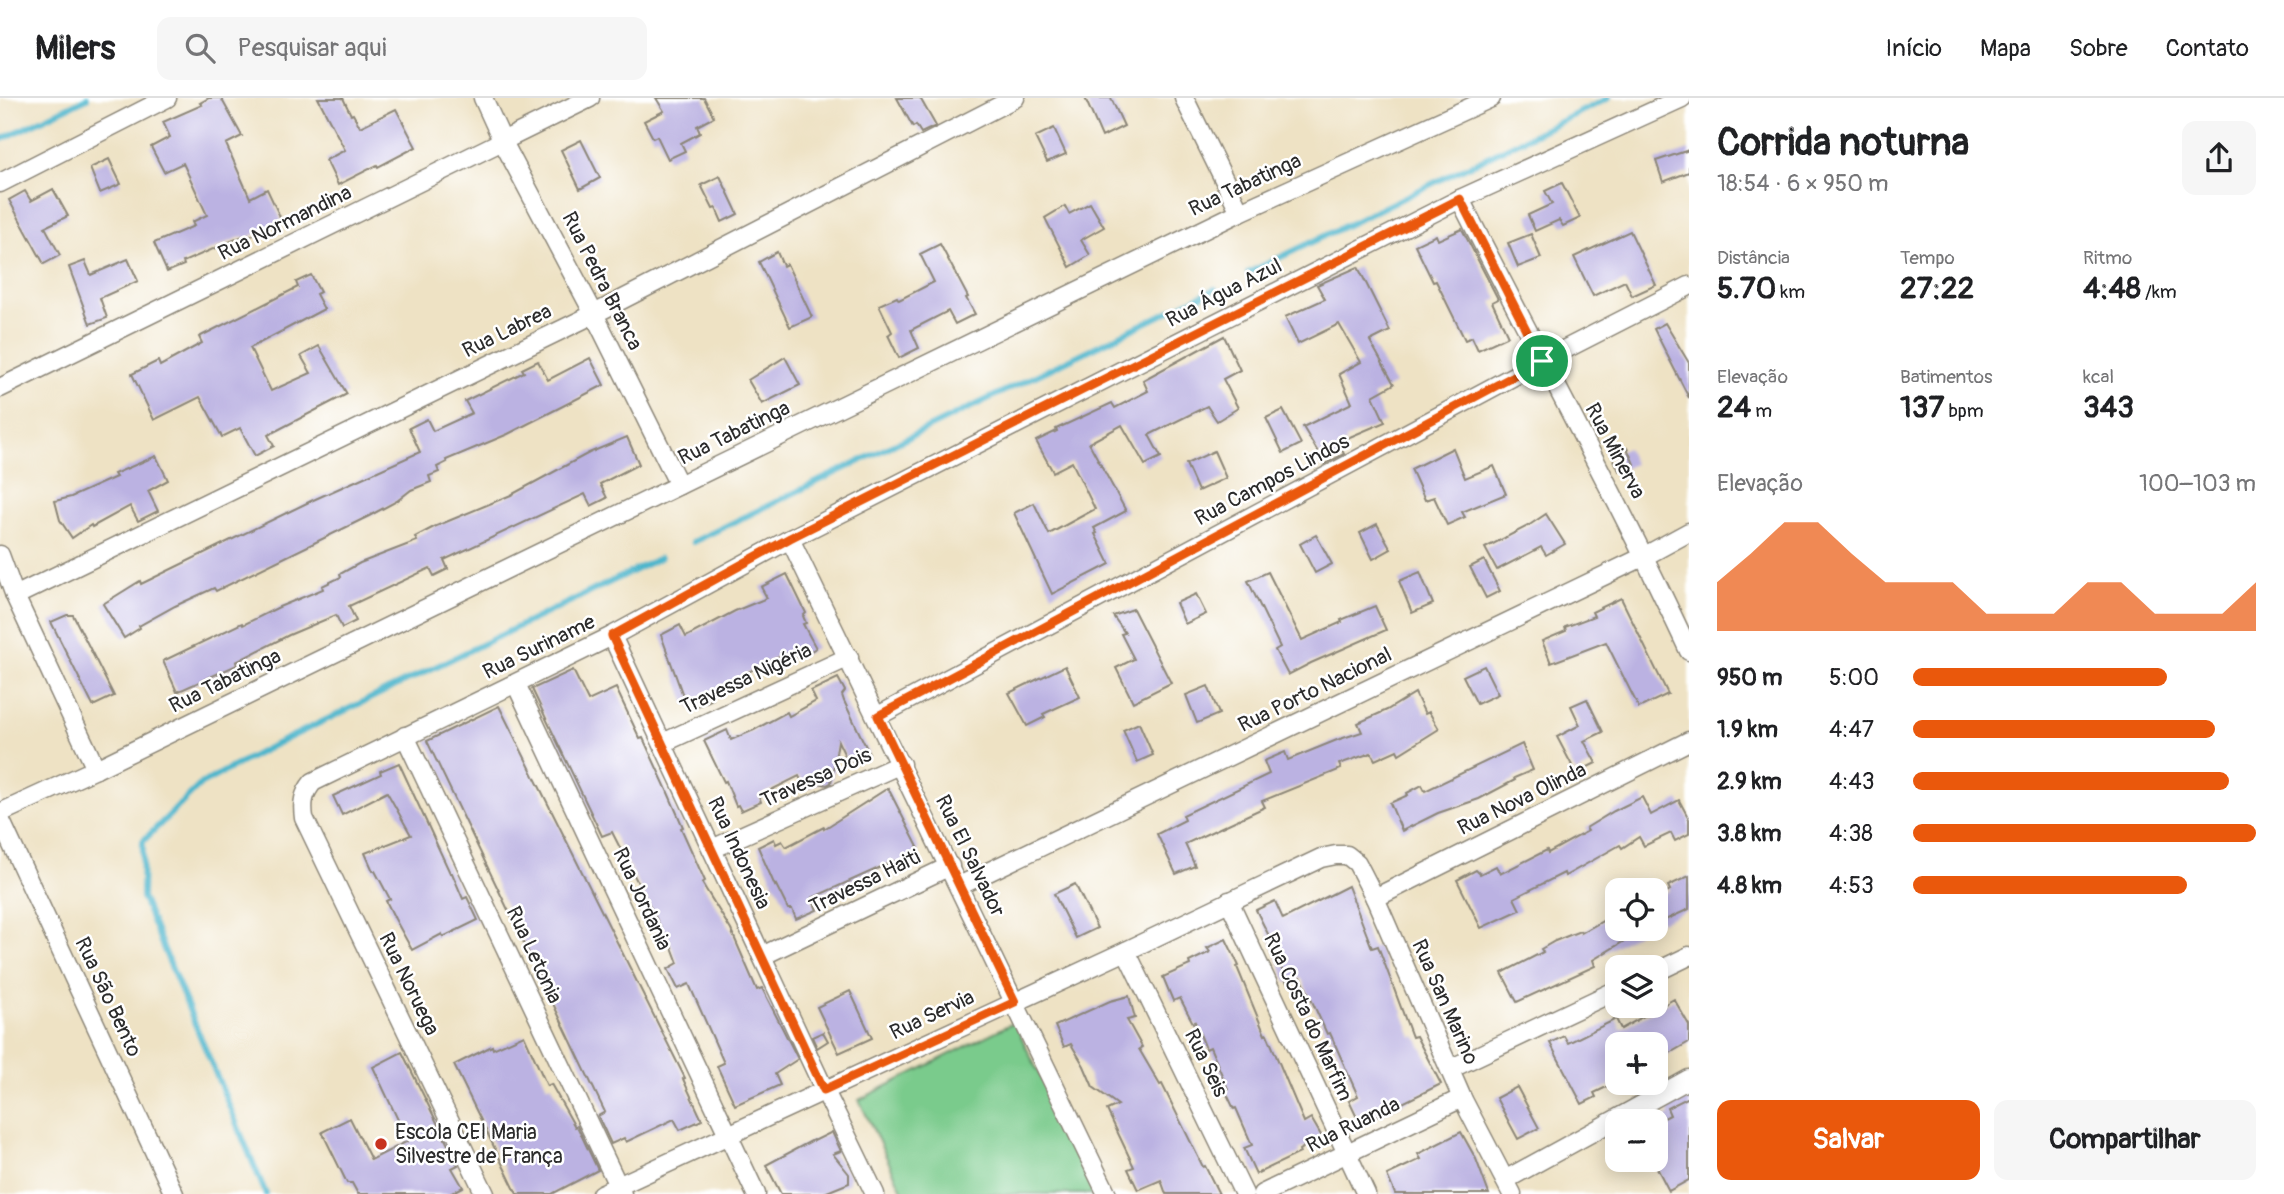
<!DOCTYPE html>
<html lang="pt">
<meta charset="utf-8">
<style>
:root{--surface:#fff;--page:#f6f6f6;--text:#202124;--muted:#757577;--line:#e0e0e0;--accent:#ea580c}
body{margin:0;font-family:Pangolin,sans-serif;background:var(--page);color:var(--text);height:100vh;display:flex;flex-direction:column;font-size:26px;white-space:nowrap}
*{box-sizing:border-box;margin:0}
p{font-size:23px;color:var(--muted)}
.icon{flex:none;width:38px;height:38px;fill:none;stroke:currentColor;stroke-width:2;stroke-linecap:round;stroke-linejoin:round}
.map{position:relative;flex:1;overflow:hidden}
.drawer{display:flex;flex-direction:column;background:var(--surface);width:595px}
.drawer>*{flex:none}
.buttons{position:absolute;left:1605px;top:780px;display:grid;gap:14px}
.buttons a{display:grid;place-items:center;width:63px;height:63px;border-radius:14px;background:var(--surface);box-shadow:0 4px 18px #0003;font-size:35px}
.pin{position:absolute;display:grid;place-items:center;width:60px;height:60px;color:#fff;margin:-30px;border:4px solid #fff;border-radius:50%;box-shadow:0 2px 7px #0007}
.round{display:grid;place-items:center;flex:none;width:74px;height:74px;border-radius:14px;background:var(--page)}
.head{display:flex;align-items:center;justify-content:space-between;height:119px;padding:0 28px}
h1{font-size:38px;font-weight:800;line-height:52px}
.metrics{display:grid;grid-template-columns:repeat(3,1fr);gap:10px;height:119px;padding:7px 28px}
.metrics div{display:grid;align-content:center}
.metrics b{font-size:30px;font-weight:800}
.metrics small{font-size:19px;font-weight:400}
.metrics p{font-size:19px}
.chart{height:196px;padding:14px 28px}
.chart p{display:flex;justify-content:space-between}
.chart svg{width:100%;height:126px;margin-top:7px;fill:var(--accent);opacity:.7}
.action{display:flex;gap:14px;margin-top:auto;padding:14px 28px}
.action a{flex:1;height:80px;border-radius:14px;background:var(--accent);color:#fff;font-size:28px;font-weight:800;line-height:80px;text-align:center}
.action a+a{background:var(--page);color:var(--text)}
ul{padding:0 28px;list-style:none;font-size:23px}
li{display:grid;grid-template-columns:112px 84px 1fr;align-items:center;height:52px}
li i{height:18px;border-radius:9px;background:var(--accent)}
header{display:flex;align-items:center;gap:42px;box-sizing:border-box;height:98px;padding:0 35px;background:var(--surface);border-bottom:2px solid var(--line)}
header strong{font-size:33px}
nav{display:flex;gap:38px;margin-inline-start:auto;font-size:24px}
.search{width:490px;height:63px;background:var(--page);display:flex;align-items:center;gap:18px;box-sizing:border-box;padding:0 24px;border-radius:14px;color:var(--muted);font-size:26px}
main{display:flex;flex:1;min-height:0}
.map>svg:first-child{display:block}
.green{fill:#7acb8c;stroke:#527b5c;stroke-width:2}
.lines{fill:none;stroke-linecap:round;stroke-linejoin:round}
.stream{stroke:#4eb6cc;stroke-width:6}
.building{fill:#bbb2e2}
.minor-casing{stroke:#8c8678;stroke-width:21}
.minor{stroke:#fff;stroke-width:18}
.route-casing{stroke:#fff;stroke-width:14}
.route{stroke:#ea580c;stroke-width:9}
.poi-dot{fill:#c8321e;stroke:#fff;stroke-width:2.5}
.labels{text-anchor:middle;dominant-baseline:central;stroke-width:5;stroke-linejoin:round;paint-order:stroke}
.street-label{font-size:21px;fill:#2b2b2b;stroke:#fff}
.poi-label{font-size:21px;fill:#2b2b2b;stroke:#fff;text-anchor:start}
</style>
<header>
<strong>Milers</strong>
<div class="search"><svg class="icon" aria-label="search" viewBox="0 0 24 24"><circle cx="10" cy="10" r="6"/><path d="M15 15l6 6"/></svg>Pesquisar aqui</div>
<nav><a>Início</a><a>Mapa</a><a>Sobre</a><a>Contato</a></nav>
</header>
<main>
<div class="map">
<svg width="1689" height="1096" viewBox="0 0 1689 1096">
<rect width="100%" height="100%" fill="#fff"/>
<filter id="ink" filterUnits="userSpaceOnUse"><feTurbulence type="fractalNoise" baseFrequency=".0143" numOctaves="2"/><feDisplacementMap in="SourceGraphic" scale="14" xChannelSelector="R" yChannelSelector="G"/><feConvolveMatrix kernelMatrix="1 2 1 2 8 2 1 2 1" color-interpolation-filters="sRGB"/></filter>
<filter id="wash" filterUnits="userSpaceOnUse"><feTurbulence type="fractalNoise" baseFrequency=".00686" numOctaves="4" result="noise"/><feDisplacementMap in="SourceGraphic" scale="28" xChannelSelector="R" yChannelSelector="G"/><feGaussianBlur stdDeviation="1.57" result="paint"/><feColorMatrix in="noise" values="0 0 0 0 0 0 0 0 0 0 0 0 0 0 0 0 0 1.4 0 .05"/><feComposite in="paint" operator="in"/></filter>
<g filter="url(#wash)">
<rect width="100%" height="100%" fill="#eee2c4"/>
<!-- green -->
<path class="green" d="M1014,924L1097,1096H904L859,1002Z"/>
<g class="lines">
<!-- stream -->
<g class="stream">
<path d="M0,42L87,0"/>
<path d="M1248,175L1609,0"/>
<path d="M693,444L1215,191"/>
<path d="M266,1096L142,799L143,743L201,686L270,649L660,460"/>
</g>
</g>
<g id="blocks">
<!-- building -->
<g class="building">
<path d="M209,0H221L242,38L226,46L250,100L267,91L282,123L245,141L243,138L183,164L184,167L167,174L154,145L194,128L192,124L207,117L183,65L164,74L151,49L170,39L163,24L202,7L200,5Z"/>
<path d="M318,0H343L351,17L353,16L360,29L396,11L416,49L378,69L377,67L338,87L326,62L345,52Z"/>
<path d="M656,0H704L714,19L697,28L700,35L681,45L685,53L668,61L657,38L653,40L644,23L664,13Z"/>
<path d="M897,0H920L936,28L921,35L916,27L913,29Z"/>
<path d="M1085,0H1111L1124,28L1102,39Z"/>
<path d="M1054,30L1066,56L1047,64L1035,39Z"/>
<path d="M581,42L600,80L580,91L561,52Z"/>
<path d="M1689,52V74L1663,84L1656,63Z"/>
<path d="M109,61L121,86L100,95L90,70Z"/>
<path d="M720,78L738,116L722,124L716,110L713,111L701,87Z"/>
<path d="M1562,85L1580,120L1563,128L1559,122L1535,133L1528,117L1552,106L1545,93Z"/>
<path d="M53,91L68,118L45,129L60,157L44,166L9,102L25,93L31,103Z"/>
<path d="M1090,105L1104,129L1081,142L1090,157L1070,169L1045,120L1065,108L1069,116Z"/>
<path d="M1462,131L1498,201L1492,204L1508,238L1478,252L1472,239L1465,242L1436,183L1433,184L1415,147L1436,137L1438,142Z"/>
<path d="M1630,133L1656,187L1632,198L1625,183L1593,198L1574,159Z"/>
<path d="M1531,136L1541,160L1518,169L1508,145Z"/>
<path d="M940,146L968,199L966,200L975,216L955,226L948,213L911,232L919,250L899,260L888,237L892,234L879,207L897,199L899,202L934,184L920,156Z"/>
<path d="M777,154L783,168L787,166L812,219L790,229L759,164Z"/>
<path d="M128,161L138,183L100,200L107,220L90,226L69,169L85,163L91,177Z"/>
<path d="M1358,169L1390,233L1370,243L1394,286L1373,298L1385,324L1345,341L1347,344L1340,348L1344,356L1325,366L1303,329L1352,305L1339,276L1361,264L1339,226L1298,246L1285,219L1325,201L1317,187Z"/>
<path d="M311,177L320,194L316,196L324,211L250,250L271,293L311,275L301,258L319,248L347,296L268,337L274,348L255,358L240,330L222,339L200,299L154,322L132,276L158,263L160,268L202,245L199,239L298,189L296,184Z"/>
<path d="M1665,225L1689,265V300L1654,231Z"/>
<path d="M1224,238L1240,272L1223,281L1238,310L1217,323L1207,308L1149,337L1161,359L1145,367L1122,327L1089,345L1126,413L1094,430L1097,435L1095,436L1110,466L1052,496L1014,415L1034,405L1049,436L1095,411L1072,364L1053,374L1036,343L1057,333L1056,331L1112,305L1115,310L1148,293L1143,282Z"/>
<path d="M785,259L800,287L762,306L748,282Z"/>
<path d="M590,260L604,287L508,336L446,362L447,364L437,369L439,374L429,378L431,384L411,392L397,403L369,418L216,493L214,490L175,508L139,528L140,530L124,540L103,506L140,483L141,486L311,403L420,354L409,330L427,321L433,333L472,315L465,303L524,274L522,271L538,263L548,282Z"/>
<path d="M1283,312L1301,346L1283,355L1266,320Z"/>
<path d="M627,339L639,366L600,386L607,400L591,408L585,396L444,462L448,471L434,478L430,470L349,508L356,523L342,530L336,517L289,537L236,564L237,567L177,594L163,563L242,525L243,527L279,509L323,491L322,488L341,479L340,476L360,465L417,443L415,439L434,429L511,397L589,355Z"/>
<path d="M1453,350L1465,380L1494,368L1506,396L1462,414L1465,419L1447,427L1434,399L1425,402L1411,371Z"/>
<path d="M1627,350L1634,366L1619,373L1612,357Z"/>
<path d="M1214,353L1226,380L1198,393L1186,366Z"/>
<path d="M156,358L168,382L148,393L158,413L138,423L130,408L92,429L91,427L72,440L60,422L55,403L71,399L116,379L114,376Z"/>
<path d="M1546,416L1565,446L1546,457L1541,449L1497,472L1485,450L1528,428Z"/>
<path d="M1377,426L1391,451L1373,461L1360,435Z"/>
<path d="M1316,437L1332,466L1315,475L1300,446Z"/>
<path d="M1484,462L1500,493L1486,500L1470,469Z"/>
<path d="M1268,474L1302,542L1342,524L1341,522L1375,508L1386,532L1311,565L1288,577L1275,552L1280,549L1248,483Z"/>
<path d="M1420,474L1433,506L1412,515L1399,483Z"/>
<path d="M787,476L806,515L803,518L806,525L803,526L816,550L798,560L794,553L775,560L710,594L713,601L691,611L688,605L686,606L661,537L680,527L686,539L735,513L767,500L761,489Z"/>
<path d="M1196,496L1206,516L1185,526L1176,505Z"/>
<path d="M1621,500L1668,596L1639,610L1606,544L1551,565L1542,543L1566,533L1565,529L1594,518L1592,514Z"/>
<path d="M1133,511L1171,585L1133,604L1116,570L1134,561L1121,536L1125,535L1113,518Z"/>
<path d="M67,517H73L114,598L93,608L51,524Z"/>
<path d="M1065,568L1080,599L1043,616L1045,619L1027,628L1009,595Z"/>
<path d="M1484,568L1498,596L1477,606L1463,578Z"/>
<path d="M573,572L588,603L616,590L640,641L643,640L666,690L683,729L681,730L705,783L702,785L731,832L757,892L762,890L798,961L775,976L780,987L735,1007L717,968L724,965L689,886L678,891L668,871L678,865L667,836L665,838L612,734L602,738L532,591Z"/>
<path d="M838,580L845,593L842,597L844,603L869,655L848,664L838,643L831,685L827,687L819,685L806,692L799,678L759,698L761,704L741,713L738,707L736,708L726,683L724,684L704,643L727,632L731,642L754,632L787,614L789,618L816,603L811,593Z"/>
<path d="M1208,588L1219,616L1197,625L1186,597Z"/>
<path d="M1415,595L1425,616L1429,614L1439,631L1399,656L1397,652L1375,662L1371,655L1339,666L1341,671L1262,703L1265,709L1185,746L1195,768L1176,776L1157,736L1185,722L1183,717L1269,676L1264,663L1285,654L1288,662L1337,642L1362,634L1358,625L1387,612Z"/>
<path d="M1587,601L1603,634L1584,643L1596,665L1576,675L1557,639L1580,627L1571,608Z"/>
<path d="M499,608L685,980L683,981L702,1022L680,1032L674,1021L626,1044L624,1040L611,1046L598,1018L605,1014L427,643Z"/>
<path d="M1139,625L1153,657L1137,664L1123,632Z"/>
<path d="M1522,646L1533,672L1514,680L1515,682L1479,701L1438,715L1402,733L1390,705L1408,697L1407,695L1422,687L1425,693Z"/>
<path d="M399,665L450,775H452L463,801L467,799L478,822L443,839L442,836L412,852L395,821L386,803L390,801L375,773H373L365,755L411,737L387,694L342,717L333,698L381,676L380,673Z"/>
<path d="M888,690L919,751L917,754L918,760L898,771L894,763L812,800L817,812L796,821L792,811H788L776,787L775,788L758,749L774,741L776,746L782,743L786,749L824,729V731Z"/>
<path d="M1642,699L1651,717L1679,702L1689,721V736L1675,743L1671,735L1644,748L1639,739L1622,750L1620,747L1565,778L1564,775L1514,800L1520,812L1481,830L1457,782L1476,772L1480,776L1496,768L1500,776L1547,752L1548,755L1588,733L1586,730L1614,713Z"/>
<path d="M1689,778V811L1661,824L1656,813V800L1670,792L1668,788Z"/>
<path d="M1075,786L1097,830L1076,840L1054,796Z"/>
<path d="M1348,788L1372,850L1378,848L1412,939L1416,938L1441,986L1360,1026L1349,1003L1358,998L1330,935L1327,936L1301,879L1287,885L1269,838L1256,812L1275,803L1283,821Z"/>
<path d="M1617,815V831H1644L1593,862L1595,868L1517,904L1502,875L1543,854L1541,851L1555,843L1580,833L1581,835Z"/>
<path d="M1226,841L1239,868L1237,869L1265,937L1267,936L1304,1024L1311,1020L1322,1039L1299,1052L1300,1055L1256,1076L1244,1050L1252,1047L1236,1010L1234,1011L1225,992L1228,991L1210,949L1206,951L1195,924L1193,925L1180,900L1173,903L1163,879L1190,867L1189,864L1210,854L1207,850Z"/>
<path d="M850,893L872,940L839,955L817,909Z"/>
<path d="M1129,898L1135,920L1127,922L1142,949L1139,951L1160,987L1162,986L1203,1069L1205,1068L1219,1096H1166L1161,1082L1138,1092L1128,1071L1134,1069L1107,1012L1118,1007L1093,989L1084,968L1071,946L1064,949L1055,928L1110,903Z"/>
<path d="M1674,901L1689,927V944L1656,963V947H1617V984L1594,995L1596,999L1582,1006L1550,945L1564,938L1568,945L1616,921L1621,931Z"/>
<path d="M823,934L828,943L817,950L812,939Z"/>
<path d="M524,937L547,988L551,986L575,1029L577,1028L598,1072L552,1096H517L454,967L492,948L493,951Z"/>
<path d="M402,954L458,1067L452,1070L463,1089L450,1096H358L352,1085H347L322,1034L350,1020L371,1062L408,1043L373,969Z"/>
<path d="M1517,989L1539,1030L1518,1041L1496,1000Z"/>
<path d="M1689,999V1082L1669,1093L1656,1068V1024L1670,1017L1667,1010Z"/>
<path d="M832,1034L841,1053L833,1056L849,1076V1085L822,1096H781L766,1067L813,1042L814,1043Z"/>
<path d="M1461,1034L1476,1061L1489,1096H1395L1387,1077L1421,1061L1418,1056Z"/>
</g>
</g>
</g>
<g filter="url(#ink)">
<use href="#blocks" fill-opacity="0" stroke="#8c8678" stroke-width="2"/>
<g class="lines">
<defs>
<g id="minor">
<path d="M483,0L503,44L594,216L679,387"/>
<path d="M1184,0L1240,114"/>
<path d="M0,85L167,0"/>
<path d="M1460,101C1536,252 1618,400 1689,553"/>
<path d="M0,290L590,0"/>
<path d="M790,441L1107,1096"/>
<path d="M0,457L15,498L96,671"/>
<path d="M15,498L594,216L1015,0"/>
<path d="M612,538L824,991L875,1096"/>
<path d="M516,586L756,1096"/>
<path d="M878,618L1542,263L1689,188"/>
<path d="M405,638L622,1096"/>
<path d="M663,645L849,559"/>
<path d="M0,715L96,671L1240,114L1491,0"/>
<path d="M0,721L174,1096"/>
<path d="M712,751L901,666"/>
<path d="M959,788L1645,458L1689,434"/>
<path d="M1375,800L1689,643"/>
<path d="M1229,803L1366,1096"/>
<path d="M1126,853L1244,1096"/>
<path d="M762,858L950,768"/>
<path d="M1656,874L1689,858"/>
<path d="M1450,971L1617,892"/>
<path d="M1505,1082L1689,981"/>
<path d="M485,1096L304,720C302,705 303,696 313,684L612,538L790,441L1460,101L1682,0"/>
<path d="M601,1096L1126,853L1321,760L1336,757H1347L1357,765L1375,800L1462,1000L1512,1096"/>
<path d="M1262,1096L1462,1000"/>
</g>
</defs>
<!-- minor casing -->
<use href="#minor" class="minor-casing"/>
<!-- minor -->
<use href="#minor" class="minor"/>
</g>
</g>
<g class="lines" filter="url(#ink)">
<defs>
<path id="route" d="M1460,101L1542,263L878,618L1015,904L824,992L612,538L790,440Z"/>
</defs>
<!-- route casing -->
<use href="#route" class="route-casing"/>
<!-- route -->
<use href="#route" class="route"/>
</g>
<!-- markers -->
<circle class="poi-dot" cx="381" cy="1046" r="7"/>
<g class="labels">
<!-- street labels -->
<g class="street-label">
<text transform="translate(1245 87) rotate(-25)">Rua Tabatinga</text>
<text transform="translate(285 125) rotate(-26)">Rua Normandina</text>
<text transform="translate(602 183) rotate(63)">Rua Pedra Branca</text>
<text transform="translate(1224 195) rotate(-27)">Rua Água Azul</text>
<text transform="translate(507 233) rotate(-26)">Rua Labrea</text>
<text transform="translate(734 335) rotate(-26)">Rua Tabatinga</text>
<text transform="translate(1615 353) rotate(62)">Rua Minerva</text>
<text transform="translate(1272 382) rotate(-28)">Rua Campos Lindos</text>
<text transform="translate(539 549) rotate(-26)">Rua Suriname</text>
<text transform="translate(746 581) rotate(-25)">Travessa Nigéria</text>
<text transform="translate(225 583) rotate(-26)">Rua Tabatinga</text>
<text transform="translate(1315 592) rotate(-26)">Rua Porto Nacional</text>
<text transform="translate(816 680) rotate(-24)">Travessa Dois</text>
<text transform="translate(1522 701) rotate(-26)">Rua Nova Olinda</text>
<text transform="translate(739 755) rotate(65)">Rua Indonesia</text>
<text transform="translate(970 758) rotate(64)">Rua El Salvador</text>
<text transform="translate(865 784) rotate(-26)">Travessa Haiti</text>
<text transform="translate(642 801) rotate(65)">Rua Jordania</text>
<text transform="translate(534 857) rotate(65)">Rua Letonia</text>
<text transform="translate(409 886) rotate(64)">Rua Noruega</text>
<text transform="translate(108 899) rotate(65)">Rua São Bento</text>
<text transform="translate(1445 904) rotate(66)">Rua San Marino</text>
<text transform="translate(932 917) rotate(-25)">Rua Servia</text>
<text transform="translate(1308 919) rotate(65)">Rua Costa do Marfim</text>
<text transform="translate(1206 965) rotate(64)">Rua Seis</text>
<text transform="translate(1353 1027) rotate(-26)">Rua Ruanda</text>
</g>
<!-- poi labels -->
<g class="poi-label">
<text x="395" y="1034">Escola CEI Maria<tspan x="395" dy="24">Silvestre de França</tspan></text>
</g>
</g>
</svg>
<div class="buttons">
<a><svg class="icon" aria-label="locate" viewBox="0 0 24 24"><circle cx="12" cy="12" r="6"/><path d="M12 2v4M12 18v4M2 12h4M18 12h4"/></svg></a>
<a><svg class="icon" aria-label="layers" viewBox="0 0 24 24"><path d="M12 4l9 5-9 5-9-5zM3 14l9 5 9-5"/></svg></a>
<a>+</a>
<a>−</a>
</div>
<div class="pin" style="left:1542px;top:263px;background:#1e9e55"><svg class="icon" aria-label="arrive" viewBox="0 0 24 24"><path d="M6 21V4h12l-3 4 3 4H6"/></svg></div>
</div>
<section class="drawer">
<div class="head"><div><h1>Corrida noturna</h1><p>18:54 · 6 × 950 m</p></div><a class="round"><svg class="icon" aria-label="share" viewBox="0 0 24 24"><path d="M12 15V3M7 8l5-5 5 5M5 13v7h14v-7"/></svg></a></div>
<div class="metrics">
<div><p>Distância</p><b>5.70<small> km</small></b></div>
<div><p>Tempo</p><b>27:22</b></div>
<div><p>Ritmo</p><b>4:48<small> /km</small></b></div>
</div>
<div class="metrics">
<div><p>Elevação</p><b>24<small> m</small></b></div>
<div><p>Batimentos</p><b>137<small> bpm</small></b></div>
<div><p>kcal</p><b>343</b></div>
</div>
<div class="chart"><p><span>Elevação</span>100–103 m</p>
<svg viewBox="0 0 160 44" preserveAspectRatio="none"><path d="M0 44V27L10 17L20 6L30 6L40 17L50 27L60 27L70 27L80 38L90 38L100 38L110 27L120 27L130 38L140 38L150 38L160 27V44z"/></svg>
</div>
<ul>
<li><b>950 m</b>5:00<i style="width:74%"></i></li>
<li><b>1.9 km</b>4:47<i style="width:88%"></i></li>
<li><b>2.9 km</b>4:43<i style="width:92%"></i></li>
<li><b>3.8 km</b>4:38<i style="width:100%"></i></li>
<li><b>4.8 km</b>4:53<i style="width:80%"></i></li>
</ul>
<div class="action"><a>Salvar</a><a>Compartilhar</a></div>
</section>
</main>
